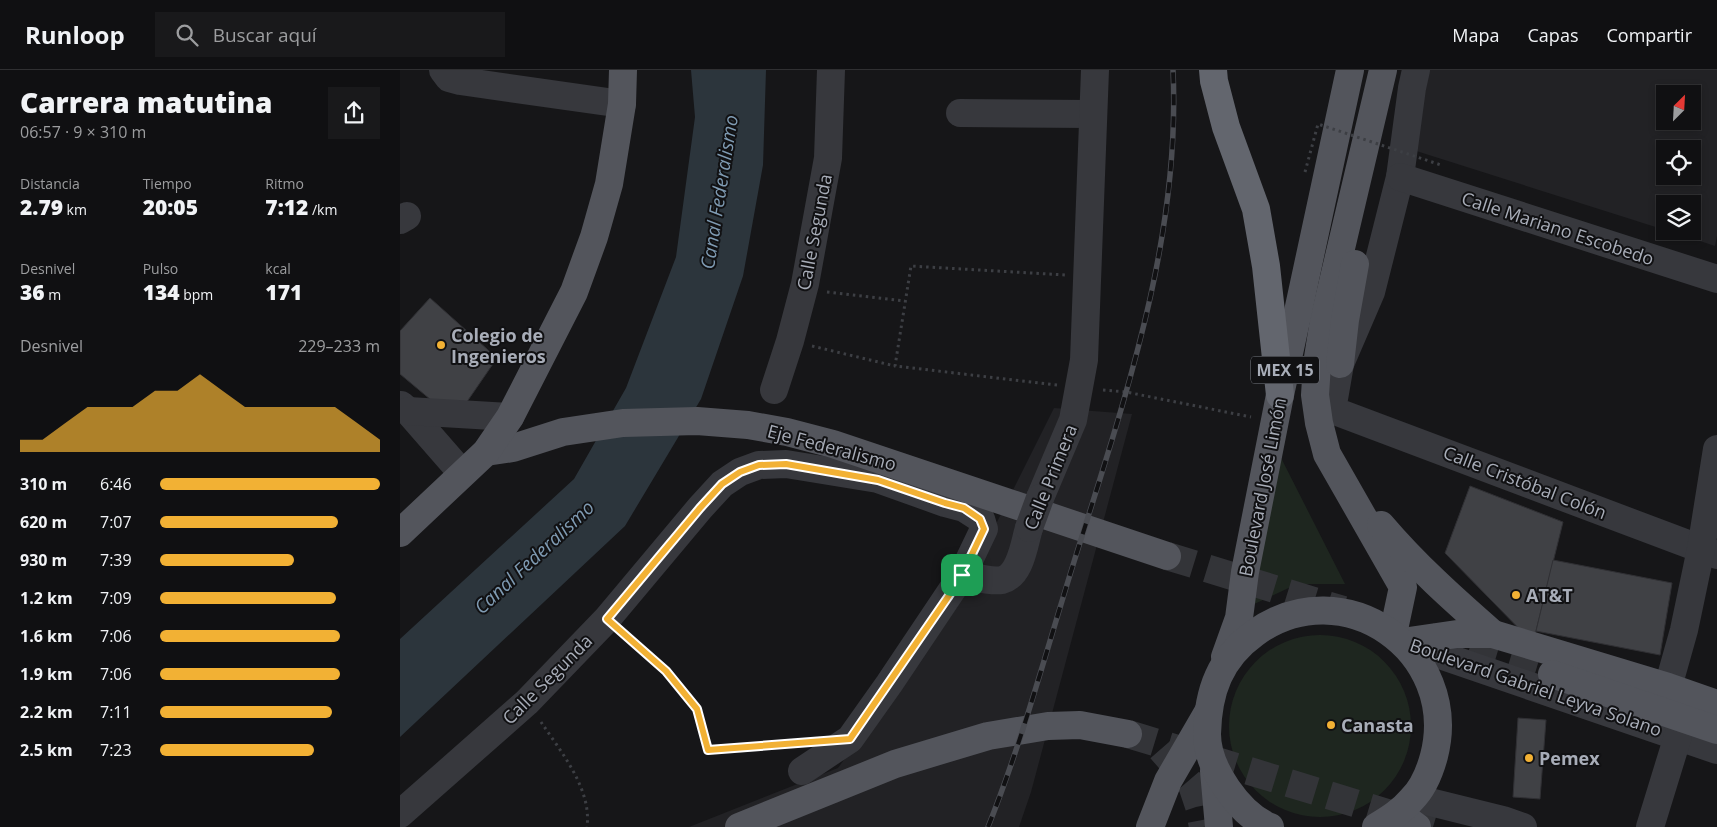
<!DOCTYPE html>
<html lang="es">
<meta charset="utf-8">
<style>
:root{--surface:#101012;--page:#19191b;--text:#f1f3f6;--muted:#9c9d9f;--line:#303032;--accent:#f2b134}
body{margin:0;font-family:"Open Sans",sans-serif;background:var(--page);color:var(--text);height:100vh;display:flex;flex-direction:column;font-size:19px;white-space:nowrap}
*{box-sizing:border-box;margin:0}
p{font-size:16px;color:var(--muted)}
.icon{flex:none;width:28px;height:28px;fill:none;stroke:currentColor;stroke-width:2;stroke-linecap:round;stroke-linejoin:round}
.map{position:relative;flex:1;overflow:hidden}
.side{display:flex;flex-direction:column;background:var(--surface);width:400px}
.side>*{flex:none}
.needle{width:32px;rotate:24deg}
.tools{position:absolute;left:1256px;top:15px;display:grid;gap:10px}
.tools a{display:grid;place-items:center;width:45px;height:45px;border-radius:0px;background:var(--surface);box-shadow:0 2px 8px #0003,0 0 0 1px var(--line);font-size:25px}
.pin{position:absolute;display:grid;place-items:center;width:42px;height:42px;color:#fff;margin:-21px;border-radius:10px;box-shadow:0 2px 8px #0006}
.round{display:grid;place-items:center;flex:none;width:52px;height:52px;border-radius:0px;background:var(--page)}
.headline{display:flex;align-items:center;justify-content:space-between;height:85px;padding:0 20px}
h1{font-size:28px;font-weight:800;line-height:38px}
.metrics{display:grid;grid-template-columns:repeat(3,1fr);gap:8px;height:85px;padding:5px 20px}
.metrics div{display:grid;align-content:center}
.metrics b{font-size:21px;font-weight:800}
.metrics small{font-size:14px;font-weight:400}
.metrics p{font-size:14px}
.chart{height:140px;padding:10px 20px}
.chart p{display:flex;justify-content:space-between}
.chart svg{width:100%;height:90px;margin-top:5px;fill:var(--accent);opacity:.7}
ul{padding:0 20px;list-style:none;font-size:16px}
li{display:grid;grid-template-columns:80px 60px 1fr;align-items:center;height:38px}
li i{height:12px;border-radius:6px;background:var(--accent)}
header{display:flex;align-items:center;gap:30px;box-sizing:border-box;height:70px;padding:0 25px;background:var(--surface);border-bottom:1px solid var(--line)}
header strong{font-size:24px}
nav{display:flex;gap:28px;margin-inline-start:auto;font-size:18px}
.search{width:350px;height:45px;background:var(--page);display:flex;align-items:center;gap:12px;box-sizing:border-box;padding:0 18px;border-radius:0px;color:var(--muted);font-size:19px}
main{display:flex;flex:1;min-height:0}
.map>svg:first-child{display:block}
.built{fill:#222225;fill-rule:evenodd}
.green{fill:#1e261f}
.water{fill:#2c353c}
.building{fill:#404145;stroke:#303034}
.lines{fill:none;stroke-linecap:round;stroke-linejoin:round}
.major-tunnel{stroke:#333438;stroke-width:28;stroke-dasharray:28 14;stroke-linecap:butt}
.path{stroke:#3d3f44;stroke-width:3;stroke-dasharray:2.5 4;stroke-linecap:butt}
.minor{stroke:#37383d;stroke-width:28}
.major{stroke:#53555c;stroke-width:28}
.highway{stroke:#63666e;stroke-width:28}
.rail-casing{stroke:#4a4c52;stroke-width:5.5}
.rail{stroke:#111113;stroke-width:4;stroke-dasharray:11;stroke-linecap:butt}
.path-bridge{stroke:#3d3f44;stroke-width:3;stroke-dasharray:2.5 4;stroke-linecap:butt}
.minor-bridge{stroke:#37383d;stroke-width:28}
.route-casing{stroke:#fff;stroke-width:10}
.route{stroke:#f2b134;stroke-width:6}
.poi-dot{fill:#f2b134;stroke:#111113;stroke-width:2}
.labels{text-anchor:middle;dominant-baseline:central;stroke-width:4;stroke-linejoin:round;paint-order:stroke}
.shield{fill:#111113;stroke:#7b7e86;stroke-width:1}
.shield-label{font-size:16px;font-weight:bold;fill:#a8adb8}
.street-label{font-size:18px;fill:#a8adb8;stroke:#111113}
.poi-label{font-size:18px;font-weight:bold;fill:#a8adb8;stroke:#111113;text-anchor:start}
.water-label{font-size:19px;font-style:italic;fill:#7f9bb3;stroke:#111113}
</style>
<header>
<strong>Runloop</strong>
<div class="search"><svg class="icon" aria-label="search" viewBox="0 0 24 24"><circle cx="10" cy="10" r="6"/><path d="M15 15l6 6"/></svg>Buscar aquí</div>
<nav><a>Mapa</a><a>Capas</a><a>Compartir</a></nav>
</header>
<main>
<section class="side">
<div class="headline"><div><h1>Carrera matutina</h1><p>06:57 · 9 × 310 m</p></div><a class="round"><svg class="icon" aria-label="share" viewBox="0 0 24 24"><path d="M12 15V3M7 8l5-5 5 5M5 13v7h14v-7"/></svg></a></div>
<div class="metrics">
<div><p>Distancia</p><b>2.79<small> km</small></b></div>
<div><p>Tiempo</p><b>20:05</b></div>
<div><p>Ritmo</p><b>7:12<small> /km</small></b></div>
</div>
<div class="metrics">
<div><p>Desnivel</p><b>36<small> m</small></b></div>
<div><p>Pulso</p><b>134<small> bpm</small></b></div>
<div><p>kcal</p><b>171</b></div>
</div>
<div class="chart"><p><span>Desnivel</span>229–233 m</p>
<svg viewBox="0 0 160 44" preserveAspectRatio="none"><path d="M0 44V38L10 38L20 30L30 22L40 22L50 22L60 14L70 14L80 6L90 14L100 22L110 22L120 22L130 22L140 22L150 30L160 38V44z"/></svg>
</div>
<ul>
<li><b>310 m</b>6:46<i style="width:100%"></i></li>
<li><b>620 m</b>7:07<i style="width:81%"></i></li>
<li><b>930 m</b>7:39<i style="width:61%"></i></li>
<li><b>1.2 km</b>7:09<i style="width:80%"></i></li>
<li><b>1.6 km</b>7:06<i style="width:82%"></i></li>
<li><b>1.9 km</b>7:06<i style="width:82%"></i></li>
<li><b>2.2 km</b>7:11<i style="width:78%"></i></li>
<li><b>2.5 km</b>7:23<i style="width:70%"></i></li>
</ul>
</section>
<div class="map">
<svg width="1317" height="757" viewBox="0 0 1317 757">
<rect width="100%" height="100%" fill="#161618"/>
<!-- built -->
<g class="built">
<path d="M1028,0H1317V166L1315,176L1270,161H1292V134H1265V160L1010,79ZM1265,24H1292V51H1265ZM1265,79H1292V106H1265Z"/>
<path d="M654,338L732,344L631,722L619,757H289L438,698L553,540Z"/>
</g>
<!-- green -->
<g class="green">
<path d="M876,378L945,514H897L848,537Z"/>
<circle cx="920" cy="656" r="91"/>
</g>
<!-- water -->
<path class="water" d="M291,0H366L363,95L343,206L301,329L225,456L0,667V569L174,409L226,318L276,187L295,47Z"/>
<!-- building -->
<g class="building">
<path d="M30,228L97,288L64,336L31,330L0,304V261Z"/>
<path d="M1070,416L1163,452L1133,573L1045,483Z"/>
<path d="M1153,490L1272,513L1260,585L1136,561Z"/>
<path d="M1118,648L1146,650L1140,729L1113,727Z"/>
</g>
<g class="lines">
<!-- major-tunnel -->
<g class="major-tunnel">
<path d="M767,486L943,540"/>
<path d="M1029,567L1152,604"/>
<path d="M728,664L1033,757"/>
<path d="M761,679L792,715L799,736L803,757"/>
</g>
<!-- path -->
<g class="path">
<path d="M427,222L505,231"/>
<path d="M412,276L495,296"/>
<path d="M657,315L495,296L511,196L665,205"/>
<path d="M703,320L726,322L851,347"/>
<path d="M225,564L266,601L297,639L308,681L399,673"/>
<path d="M141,652C161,682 192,719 187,757"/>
</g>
<!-- minor -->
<g class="minor">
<path d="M43,0L49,8L60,11L222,34"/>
<path d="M1016,0L1012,18L1000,107L971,222L940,294L932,340L1317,485"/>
<path d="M560,43L692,44"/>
<path d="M1000,107L1317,209"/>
<path d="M0,150L7,146"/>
<path d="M374,320L390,271L405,214L428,88L431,0"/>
<path d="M1,335L8,341L62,403"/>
<path d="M8,341L110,347"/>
<path d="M640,428L673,350L684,290L695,0"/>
<path d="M1002,572L1317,680"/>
<path d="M1268,617L1284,560L1301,479L1317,379"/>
<path d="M402,701L450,669L489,614L562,505C574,507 590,512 602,510C621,505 624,474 629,458"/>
<path d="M1014,728L1103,750L1123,757"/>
<path d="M0,744L127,632L207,549L300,438L322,414L340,402L359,395L386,394L478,409L545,433L564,438L581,449L584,459L562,505"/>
<path d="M1250,757L1278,666"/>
</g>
<!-- major -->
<g class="major">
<path d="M983,0L924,250L917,294L915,325L919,353L927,384L1003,517L993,564"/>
<path d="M940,294L945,250L955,194"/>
<path d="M86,382L113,378L163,362L223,353L297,351L348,355L387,362L433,374L767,486"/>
<path d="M981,455C1015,495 1054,530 1093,564"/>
<path d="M0,463L86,382L110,347L174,222L194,167L209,114L222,34L223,0"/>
<path d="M1002,572L1057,564H1093L1268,617L1317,634"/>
<path d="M825,587L839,548L845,502L880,325L950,0"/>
<path d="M1152,604L1317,660"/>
<path d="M814,701L819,757"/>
<path d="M998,743L1017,757"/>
<path d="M339,757L495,694L588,666L648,656L680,655L728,664"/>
<path d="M750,757L768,711L808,642"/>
<path d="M870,757C839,744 807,698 807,664C808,621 820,588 855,563C943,499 1061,581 1034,686C1030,701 1023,718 1012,729C1002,741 989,749 976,757"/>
</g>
<!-- highway -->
<path class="highway" d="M813,0L814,11L826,57L856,139L866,196L880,325"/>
<defs>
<path id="rail" d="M588,757C622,672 646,582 673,495C723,334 781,171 773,0"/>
</defs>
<!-- rail casing -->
<use href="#rail" class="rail-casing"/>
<!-- rail -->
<use href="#rail" class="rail"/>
<!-- path-bridge -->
<path class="path-bridge" d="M905,102L918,54L1041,95"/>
<!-- minor-bridge -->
<path class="minor-bridge" d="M629,458L640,428"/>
</g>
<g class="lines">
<defs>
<path id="route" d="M386,394L478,410L545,433L564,438L580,449L584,459L562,505L548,527L450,669L308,680L297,639L266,601L207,549L300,438L322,414L340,402L359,395Z"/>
</defs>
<!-- route casing -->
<use href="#route" class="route-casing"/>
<!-- route -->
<use href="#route" class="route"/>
</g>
<!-- markers -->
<g class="poi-dot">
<circle cx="41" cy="275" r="5"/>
<circle cx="1116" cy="525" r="5"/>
<circle cx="931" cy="655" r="5"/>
<circle cx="1129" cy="688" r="5"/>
</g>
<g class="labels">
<!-- shield labels -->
<rect class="shield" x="851" y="286.5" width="68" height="27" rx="4"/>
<g class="shield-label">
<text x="885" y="300">MEX 15</text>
</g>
<!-- street labels -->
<g class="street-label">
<text transform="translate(1158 158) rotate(18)">Calle Mariano Escobedo</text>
<text transform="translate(414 162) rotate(-79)">Calle Segunda</text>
<text transform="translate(432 377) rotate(15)">Eje Federalismo</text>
<text transform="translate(650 407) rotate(-68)">Calle Primera</text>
<text transform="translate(1125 412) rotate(21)">Calle Cristóbal Colón</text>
<text transform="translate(862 417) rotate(-79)">Boulevard José Limón</text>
<text transform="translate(147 609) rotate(-45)">Calle Segunda</text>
<text transform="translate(1136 617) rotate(19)">Boulevard Gabriel Leyva Solano</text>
</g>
<!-- poi labels -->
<g class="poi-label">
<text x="51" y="265">Colegio de<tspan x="51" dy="21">Ingenieros</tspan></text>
<text x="1126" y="525">AT&amp;T</text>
<text x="941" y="655">Canasta</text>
<text x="1139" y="688">Pemex</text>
</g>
<!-- water labels -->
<g class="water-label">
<text transform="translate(319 122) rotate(-81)">Canal Federalismo</text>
<text transform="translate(134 487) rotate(-43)">Canal Federalismo</text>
</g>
</g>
</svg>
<div class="tools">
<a><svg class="needle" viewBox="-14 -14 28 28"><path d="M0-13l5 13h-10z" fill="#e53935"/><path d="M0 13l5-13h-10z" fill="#9c9d9f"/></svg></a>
<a><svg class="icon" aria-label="locate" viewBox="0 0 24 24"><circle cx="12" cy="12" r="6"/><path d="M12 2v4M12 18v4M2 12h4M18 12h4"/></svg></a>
<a><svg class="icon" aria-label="layers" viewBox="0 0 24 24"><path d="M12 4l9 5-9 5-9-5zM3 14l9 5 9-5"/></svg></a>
</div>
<div class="pin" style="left:562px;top:505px;background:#1e9e55"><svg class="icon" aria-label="arrive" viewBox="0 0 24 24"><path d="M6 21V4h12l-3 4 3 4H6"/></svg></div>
</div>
</main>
